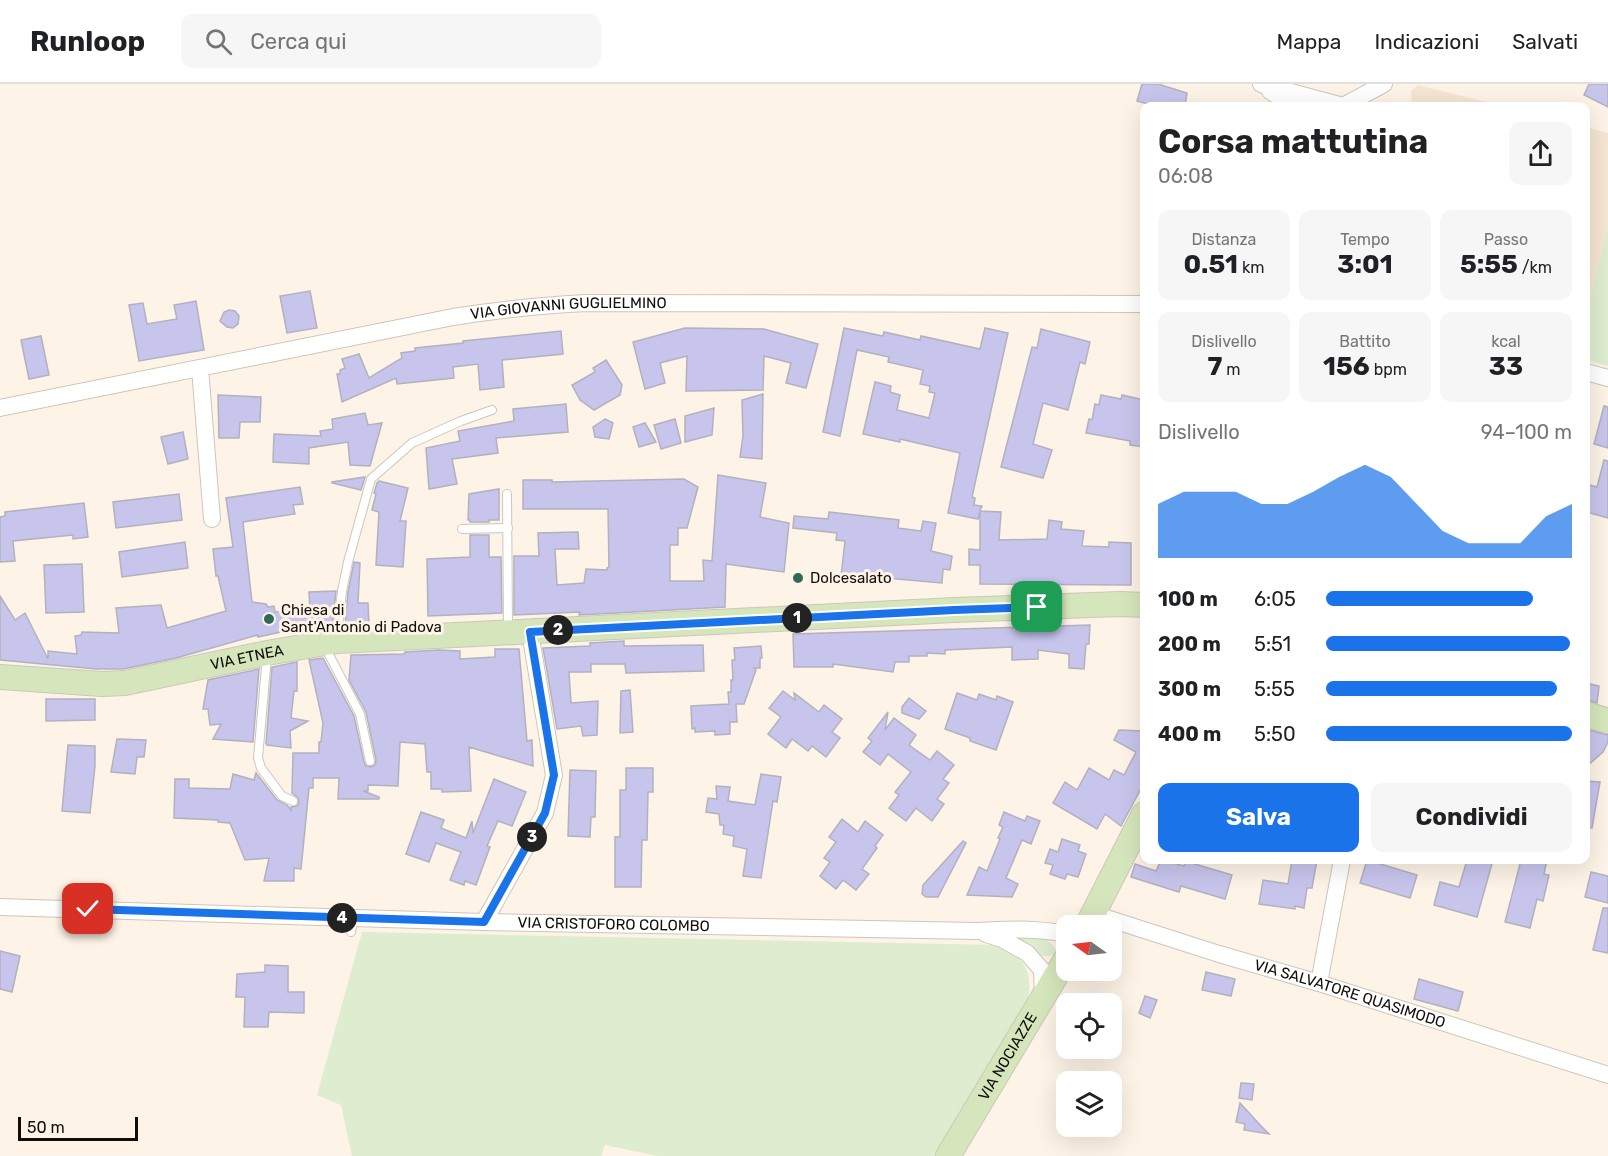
<!DOCTYPE html>
<html lang="it">
<meta charset="utf-8">
<style>
:root{--surface:#fff;--page:#f6f6f6;--text:#202124;--muted:#757577;--line:#e0e0e0;--accent:#1a73e8}
body{margin:0;font-family:Rubik,sans-serif;background:var(--page);color:var(--text);height:100vh;display:flex;flex-direction:column;font-size:22px;white-space:nowrap}
*{box-sizing:border-box;margin:0}
p{font-size:20px;color:var(--muted)}
.icon{flex:none;width:33px;height:33px;fill:none;stroke:currentColor;stroke-width:2;stroke-linecap:round;stroke-linejoin:round}
.map{position:relative;flex:1;overflow:hidden}
.details{position:absolute;left:1140px;top:18px;width:450px;height:762px;display:flex;flex-direction:column;background:var(--surface);border-radius:12px;box-shadow:0 6px 24px #0002}
.details>*{flex:none}
.needle{width:39px;rotate:284deg}
.controls{position:absolute;left:1056px;top:831px;display:grid;gap:12px}
.controls a{display:grid;place-items:center;width:66px;height:66px;border-radius:12px;background:var(--surface);box-shadow:0 6px 24px #0002;font-size:30px}
.scale{position:absolute;left:18px;bottom:15px;width:120px;box-sizing:border-box;padding-left:6px;border:3px solid #110e09;border-top:0;font-size:16px;line-height:21px;white-space:nowrap;color:#110e09;-webkit-text-stroke:4px #fdf3e6;paint-order:stroke}
.pin{position:absolute;display:grid;place-items:center;width:51px;height:51px;color:#fff;margin:-26px;border-radius:12px;box-shadow:0 3px 9px #0006}
.km{position:absolute;width:30px;height:30px;margin:-15px;border-radius:50%;background:#222;color:#fff;font-size:16px;line-height:30px;text-align:center}
.round{display:grid;place-items:center;flex:none;width:63px;height:63px;border-radius:12px;background:var(--page)}
.overview{display:flex;align-items:center;justify-content:space-between;height:102px;padding:0 18px}
h1{font-size:33px;font-weight:700;line-height:45px}
.figures{display:grid;grid-template-columns:repeat(3,1fr);gap:9px;height:102px;padding:6px 18px}
.figures div{display:grid;align-content:center;border-radius:12px;background:var(--page);text-align:center}
.figures b{font-size:26px;font-weight:700}
.figures small{font-size:16px;font-weight:400}
.figures p{font-size:16px}
.chart{height:168px;padding:12px 18px}
.chart p{display:flex;justify-content:space-between}
.chart svg{width:100%;height:108px;margin-top:6px;fill:var(--accent);opacity:.7}
.cta{display:flex;gap:12px;margin-top:auto;padding:12px 18px}
.cta a{flex:1;height:69px;border-radius:12px;background:var(--accent);color:#fff;font-size:24px;font-weight:700;line-height:69px;text-align:center}
.cta a+a{background:var(--page);color:var(--text)}
ul{padding:0 18px;list-style:none;font-size:20px}
li{display:grid;grid-template-columns:96px 72px 1fr;align-items:center;height:45px}
li i{height:15px;border-radius:8px;background:var(--accent)}
header{display:flex;align-items:center;gap:36px;box-sizing:border-box;height:84px;padding:0 30px;background:var(--surface);border-bottom:2px solid var(--line)}
header strong{font-size:28px}
nav{display:flex;gap:33px;margin-inline-start:auto;font-size:21px}
.search{width:420px;height:54px;background:var(--page);display:flex;align-items:center;gap:15px;box-sizing:border-box;padding:0 21px;border-radius:12px;color:var(--muted);font-size:22px}
.map>svg:first-child{display:block}
.built{fill:#f5e6d3}
.green{fill:#deedd0}
.building{fill:#c7c5ec;stroke:#b2b1bf;stroke-width:1.5}
.lines{fill:none;stroke-linecap:round;stroke-linejoin:round}
.lane-casing{stroke:#cfc6b9;stroke-width:10}
.street-casing{stroke:#cfc6b9;stroke-width:18}
.secondary-casing{stroke:#cfc6b9;stroke-width:26}
.lane{stroke:#fff;stroke-width:8}
.street{stroke:#fff;stroke-width:16}
.secondary{stroke:#d6e6bc;stroke-width:24}
.route-casing{stroke:#fff;stroke-width:12}
.route{stroke:#1a73e8;stroke-width:8}
.poi-dot{fill:#2e6a55;stroke:#fdf3e6;stroke-width:2}
.labels{text-anchor:middle;dominant-baseline:central;stroke-width:6;stroke-linejoin:round;paint-order:stroke}
.street-label{font-size:15px;fill:#110e09;stroke:#fdf3e6}
.poi-label{font-size:15px;fill:#110e09;stroke:#fdf3e6;text-anchor:start}
</style>
<header>
<strong>Runloop</strong>
<div class="search"><svg class="icon" aria-label="search" viewBox="0 0 24 24"><circle cx="10" cy="10" r="6"/><path d="M15 15l6 6"/></svg>Cerca qui</div>
<nav><a>Mappa</a><a>Indicazioni</a><a>Salvati</a></nav>
</header>
<div class="map">
<svg width="1608" height="1072" viewBox="0 0 1608 1072">
<rect width="100%" height="100%" fill="#fdf3e6"/>
<!-- built -->
<g class="built">
<path d="M1418,1L1502,22H1412L1411,7Z"/>
<path d="M1586,43L1608,49V143L1586,231Z"/>
</g>
<!-- green -->
<g class="green">
<path d="M1608,143V282L1586,276V231Z"/>
<path d="M362,848L995,861C1024,871 1035,889 1027,919L942,1072H657L605,1061L601,1072H352L341,1021L317,1011Z"/>
<path d="M1018,851C1033,852 1048,851 1056,866L1055,870L1050,872H1041L1015,854Z"/>
</g>
<!-- building -->
<g class="building">
<path d="M1142,0H1158L1187,9L1185,22H1155L1137,17Z"/>
<path d="M1589,0H1608V23L1584,11Z"/>
<path d="M310,207L317,244L287,249L280,212Z"/>
<path d="M196,217L204,266L139,277L129,221L143,219L147,240L177,235L174,221Z"/>
<path d="M229,226L235,227L239,232L238,240L233,244L227,243L220,237L224,228Z"/>
<path d="M685,244L764,245L818,260L806,304L786,299L791,279L764,272L763,306L686,307L687,272L660,279L665,299L645,305L633,258Z"/>
<path d="M844,244L883,252L884,248L920,256L921,252L980,265L985,244L1008,249L972,413L975,414L974,421L982,422L980,427L1001,428L999,456L1047,455L1049,436L1062,438L1061,445L1084,447L1082,462L1109,463V458L1131,459V501L980,500V481H969V465L980,466V427L978,435L948,429L960,369L900,355V358L863,350L875,298L891,302L890,308L900,311L897,326L929,334L935,309L929,308L930,302L920,300L923,286L888,278L889,273L857,266L840,352L823,348Z"/>
<path d="M1041,245L1090,258L1085,280L1080,278L1068,326L1043,319L1033,360L1052,366L1043,394L1001,383L1032,263L1037,264Z"/>
<path d="M561,247L563,270L502,276L504,303L480,306L478,280L453,283L454,294L397,300L396,294L342,318L337,290H340V286L345,284L342,275L359,270L369,294L402,274L401,269L415,267V264L463,259V257Z"/>
<path d="M41,252L49,291L29,295L21,256Z"/>
<path d="M606,276L622,301L620,311L594,326L580,316L572,301L595,288L593,284Z"/>
<path d="M763,310L762,375L740,373L743,352L742,316Z"/>
<path d="M218,311L261,313L260,338H240L239,354H219Z"/>
<path d="M1101,311L1121,315L1122,311L1144,316V363L1130,361V357L1086,349L1089,335L1092,336L1095,320L1099,321Z"/>
<path d="M566,320L568,348L496,354L498,369L452,375L457,400L429,405L426,364L460,357L458,347L514,337L513,325Z"/>
<path d="M1604,322L1608,323V364L1594,360Z"/>
<path d="M714,324L712,351L685,358V332Z"/>
<path d="M365,329L368,341L382,339L370,382L350,381L348,358L309,364V380L273,378L274,350L321,352L320,347L333,345L332,335Z"/>
<path d="M605,335L613,339L609,355L595,353L593,343Z"/>
<path d="M675,335L681,359L661,365L654,341Z"/>
<path d="M645,339L656,358L639,363L633,343Z"/>
<path d="M183,348L188,375L168,380L161,353Z"/>
<path d="M1604,376L1608,377V434L1586,428V400L1597,403Z"/>
<path d="M718,391L766,399L760,433L789,439L784,488L726,480L725,523L579,531L580,528L514,531V472H539L538,449L578,448L579,465H555L557,501L584,499L586,485L607,486V484L609,483L608,425H523V396H552V398L684,395L698,403L687,444H678V461H670V497H704L703,476L712,477Z"/>
<path d="M365,393L361,406L332,399V398Z"/>
<path d="M379,397L408,404L400,437H406L403,483L376,481L379,428L372,426L376,410L374,409L377,399Z"/>
<path d="M300,403L303,420L293,421L295,430L243,438L252,518L266,520L268,523L274,522L275,528L310,527L309,508L336,507L332,543L321,545L290,546L258,553V551L176,574L123,585H96L0,576V512L15,536L25,529L48,575V567L77,570L75,552L81,551L82,548L119,549L116,524L161,521L167,544L226,527L218,492H216L213,465L233,463L226,414Z"/>
<path d="M499,405V436H489V438H470V436H468L469,410Z"/>
<path d="M179,410L182,436L116,444L113,418Z"/>
<path d="M84,419L88,453L73,455V451L13,457L15,477L0,478V433L5,432V428Z"/>
<path d="M829,428L899,436L898,444L921,447L923,437L936,439L931,467L952,472L950,486L943,485L942,499L874,493V496L841,493L845,457L836,456L837,449L793,444L794,432L828,435Z"/>
<path d="M470,451H489V473H501L502,529L428,532L427,475L470,473Z"/>
<path d="M185,458L188,484L122,493L119,468Z"/>
<path d="M354,478L360,479L358,519H368L369,541L345,542L348,508Z"/>
<path d="M82,480L84,528L46,529L44,481Z"/>
<path d="M1090,541L1089,560H1086L1084,585L1069,584V570L1038,566V575L1012,576V563L945,566V570L927,569V572H909V578H895L893,588L833,580V583H794L793,550Z"/>
<path d="M624,557V562L703,561L704,587L626,589L625,580H591V588H569L571,619L598,617L597,651L583,652L581,642L557,645L543,564L590,562V559Z"/>
<path d="M761,562L762,574H760V584H754L756,586L744,620H736L737,638H730V650L715,651V647L695,648V644L692,645L691,622L729,620L728,608H731V596H733L732,576H735L734,564Z"/>
<path d="M495,565H519L527,657L532,656L533,682L469,663L471,707L442,708V705H431V688H427L425,660L400,658L398,702L368,701V707H363L379,713V715H338L339,694H313V704H309L301,785L294,784V797H264L269,774L245,776L230,739L218,738V736L174,734L175,695H189V704L230,705L233,690L254,696L256,689L277,716L287,721L291,726V723L297,722L299,719L298,714L292,709L293,669H319V658H321L323,639L309,576L323,574L354,632L364,678L366,682L371,683L375,681L376,676L366,628L349,596L351,571L404,570L405,568L439,566L460,567V575L495,573Z"/>
<path d="M297,578V607H294L291,634L308,637L290,647L291,664L267,661L266,659L272,583Z"/>
<path d="M259,585L253,658L213,655L221,640L210,641L208,625H203L208,596Z"/>
<path d="M1586,599L1599,602L1597,619L1586,616Z"/>
<path d="M630,606L633,648L620,649L621,607Z"/>
<path d="M783,607L795,616L794,609L819,628L824,621L842,635L832,648L840,654L826,673L812,662L808,667L792,655L786,664L768,650L781,633L769,624Z"/>
<path d="M957,609L977,616L979,610L996,616L997,612L1013,618L996,666L970,657V654L945,645Z"/>
<path d="M909,614L926,627L919,635L902,629V623Z"/>
<path d="M46,615H95V636L46,637Z"/>
<path d="M888,628L885,646L894,634L916,651L909,661L930,676L937,667L954,681L943,695L949,699L937,715L944,720L932,737L916,724L906,737L889,724L899,711L895,708L911,688L888,670L880,681L863,668L872,657L868,654Z"/>
<path d="M1586,645L1608,651V658L1603,668L1586,683Z"/>
<path d="M1119,646L1144,647V699L1121,742L1105,730L1097,745L1053,719L1065,698L1077,706L1089,684L1109,696L1114,686L1124,691L1136,668L1114,656Z"/>
<path d="M117,655L146,656L144,673H137L135,690L111,688Z"/>
<path d="M68,661L95,662V682L90,729L62,727Z"/>
<path d="M626,684H653V708H648L647,756H642L641,803H615V753H620V706H626Z"/>
<path d="M570,686L596,687L595,733H591L590,753L568,752Z"/>
<path d="M761,690L781,693L777,718L773,717L761,794L743,792L747,765L733,762L734,752L723,750L724,741H720L719,730L706,728L708,714L717,715L716,702L730,703L728,717L755,721Z"/>
<path d="M494,695L526,708L512,742L498,737L487,762L490,763L476,801L465,797L464,801L450,796L461,768L436,759L429,778L406,770L421,728L444,736L441,744L466,754L472,737L473,749Z"/>
<path d="M1586,697L1600,698L1592,744L1586,743Z"/>
<path d="M1004,728L1025,737L1027,732L1040,737L1031,760L1022,756L1006,794L1018,800L1012,813L967,811L979,783L987,787L1000,755L998,754L1003,743L999,741Z"/>
<path d="M842,735L858,748L865,737L883,751L875,762L877,764L862,785L869,790L856,806L843,796L836,805L820,792L830,778L824,774L836,758L829,753Z"/>
<path d="M1062,755L1080,761L1078,767L1086,770L1078,793L1067,790L1065,795L1050,790L1053,781L1045,779L1050,765L1058,768Z"/>
<path d="M963,757L966,759L938,813H926L922,810L923,801Z"/>
<path d="M1161,776L1184,782L1185,777L1232,791L1225,815L1181,802L1179,808L1131,793L1135,780L1156,787Z"/>
<path d="M1292,776H1317L1312,804H1307L1304,824L1295,822V825L1259,820L1263,796L1288,800Z"/>
<path d="M1367,776L1417,791L1410,814L1360,799Z"/>
<path d="M1467,776H1493L1477,833L1434,821L1440,798L1459,803Z"/>
<path d="M1521,776H1547L1544,790L1549,791L1543,817L1537,815L1530,844L1505,838Z"/>
<path d="M1591,788L1608,792V819L1585,813Z"/>
<path d="M1603,824H1608V869L1593,866Z"/>
<path d="M0,867L20,872L12,908L0,905Z"/>
<path d="M265,881L288,882V908H304V929L269,928L268,943H244L245,913H236L237,890L265,888Z"/>
<path d="M1206,888L1235,895L1231,912L1202,906Z"/>
<path d="M1419,895L1463,908L1458,927L1414,915Z"/>
<path d="M1145,912L1157,916L1150,934L1139,929Z"/>
<path d="M1241,999L1254,1000L1252,1016L1239,1014Z"/>
<path d="M1240,1019L1262,1043L1269,1050L1244,1046L1245,1040L1236,1038Z"/>
</g>
<g class="lines">
<defs>
<g id="lane">
<path d="M507,410L508,545"/>
<path d="M462,445L508,444"/>
<path d="M337,554L342,507L348,478L371,395L412,359L461,337L492,326"/>
<path d="M325,563L360,630L370,677"/>
<path d="M267,572L258,674L261,684L282,712L293,717"/>
<path d="M351,848L354,834"/>
</g>
<g id="street">
<path d="M1261,0L1343,22L1384,0"/>
<path d="M1270,7L1293,22"/>
<path d="M200,284L212,435"/>
<path d="M1586,288L1608,294"/>
<path id="s1" d="M0,324L453,233C498,226 542,221 587,219L1144,220"/>
<path id="s2" d="M0,823L484,838L976,847C1007,845 1036,844 1066,850"/>
<path id="s3" d="M1094,830L1219,870L1319,899L1608,991"/>
<path d="M484,838L545,729L554,691L530,548"/>
<path d="M986,850L1002,855L1027,869L1042,886L1043,912"/>
<path d="M1319,899L1342,776"/>
</g>
<g id="secondary">
<path id="s4" d="M0,593L102,600L125,599L267,569L337,557L954,526L1121,520L1144,521"/>
<path d="M1586,630L1608,637"/>
<path d="M1087,842L1144,730"/>
<path id="s5" d="M948,1072L1066,875"/>
</g>
</defs>
<!-- lane casing -->
<use href="#lane" class="lane-casing"/>
<!-- street casing -->
<use href="#street" class="street-casing"/>
<!-- secondary casing -->
<use href="#secondary" class="secondary-casing"/>
<!-- lane -->
<use href="#lane" class="lane"/>
<!-- street -->
<use href="#street" class="street"/>
<!-- secondary -->
<use href="#secondary" class="secondary"/>
</g>
<g class="lines">
<defs>
<path id="route" d="M88,825L484,838L545,729L554,691L530,548L954,526L1037,523"/>
</defs>
<!-- route casing -->
<use href="#route" class="route-casing"/>
<!-- route -->
<use href="#route" class="route"/>
</g>
<!-- markers -->
<g class="poi-dot">
<circle cx="798" cy="494" r="6"/>
<circle cx="269" cy="535" r="6"/>
</g>
<g class="labels">
<!-- street labels -->
<g class="street-label">
<text stroke="none"><textPath href="#s1" startOffset="578">VIA GIOVANNI GUGLIELMINO</textPath></text>
<text stroke="none"><textPath href="#s4" startOffset="250">VIA ETNEA</textPath></text>
<text stroke="none"><textPath href="#s2" startOffset="614">VIA CRISTOFORO COLOMBO</textPath></text>
<text stroke="none"><textPath href="#s3" startOffset="268">VIA SALVATORE QUASIMODO</textPath></text>
<text stroke="none"><textPath href="#s5" startOffset="116">VIA NOCIAZZE</textPath></text>
</g>
<!-- poi labels -->
<g class="poi-label">
<text x="810" y="494">Dolcesalato</text>
<text x="281" y="526">Chiesa di<tspan x="281" dy="17">Sant'Antonio di Padova</tspan></text>
</g>
</g>
</svg>
<div class="controls">
<a><svg class="needle" viewBox="-14 -14 28 28"><path d="M0-13l5 13h-10z" fill="#e53935"/><path d="M0 13l5-13h-10z" fill="#757577"/></svg></a>
<a><svg class="icon" aria-label="locate" viewBox="0 0 24 24"><circle cx="12" cy="12" r="6"/><path d="M12 2v4M12 18v4M2 12h4M18 12h4"/></svg></a>
<a><svg class="icon" aria-label="layers" viewBox="0 0 24 24"><path d="M12 4l9 5-9 5-9-5zM3 14l9 5 9-5"/></svg></a>
</div>
<div class="scale">50 m</div>
<div class="pin" style="left:1037px;top:523px;background:#1e9e55"><svg class="icon" aria-label="arrive" viewBox="0 0 24 24"><path d="M6 21V4h12l-3 4 3 4H6"/></svg></div>
<div class="pin" style="left:88px;top:825px;background:#d93025"><svg class="icon" aria-label="check" viewBox="0 0 24 24"><path d="M5 12l5 5 9-10"/></svg></div>
<b class="km" style="left:797px;top:534px">1</b>
<b class="km" style="left:558px;top:546px">2</b>
<b class="km" style="left:532px;top:753px">3</b>
<b class="km" style="left:342px;top:834px">4</b>
<section class="details">
<div class="overview"><div><h1>Corsa mattutina</h1><p>06:08</p></div><a class="round"><svg class="icon" aria-label="share" viewBox="0 0 24 24"><path d="M12 15V3M7 8l5-5 5 5M5 13v7h14v-7"/></svg></a></div>
<div class="figures">
<div><p>Distanza</p><b>0.51<small> km</small></b></div>
<div><p>Tempo</p><b>3:01</b></div>
<div><p>Passo</p><b>5:55<small> /km</small></b></div>
</div>
<div class="figures">
<div><p>Dislivello</p><b>7<small> m</small></b></div>
<div><p>Battito</p><b>156<small> bpm</small></b></div>
<div><p>kcal</p><b>33</b></div>
</div>
<div class="chart"><p><span>Dislivello</span>94–100 m</p>
<svg viewBox="0 0 160 44" preserveAspectRatio="none"><path d="M0 44V22L10 17L20 17L30 17L40 22L50 22L60 17L70 11L80 6L90 11L100 22L110 33L120 38L130 38L140 38L150 27L160 22V44z"/></svg>
</div>
<ul>
<li><b>100 m</b>6:05<i style="width:84%"></i></li>
<li><b>200 m</b>5:51<i style="width:99%"></i></li>
<li><b>300 m</b>5:55<i style="width:94%"></i></li>
<li><b>400 m</b>5:50<i style="width:100%"></i></li>
</ul>
<div class="cta"><a>Salva</a><a>Condividi</a></div>
</section>
</div>
